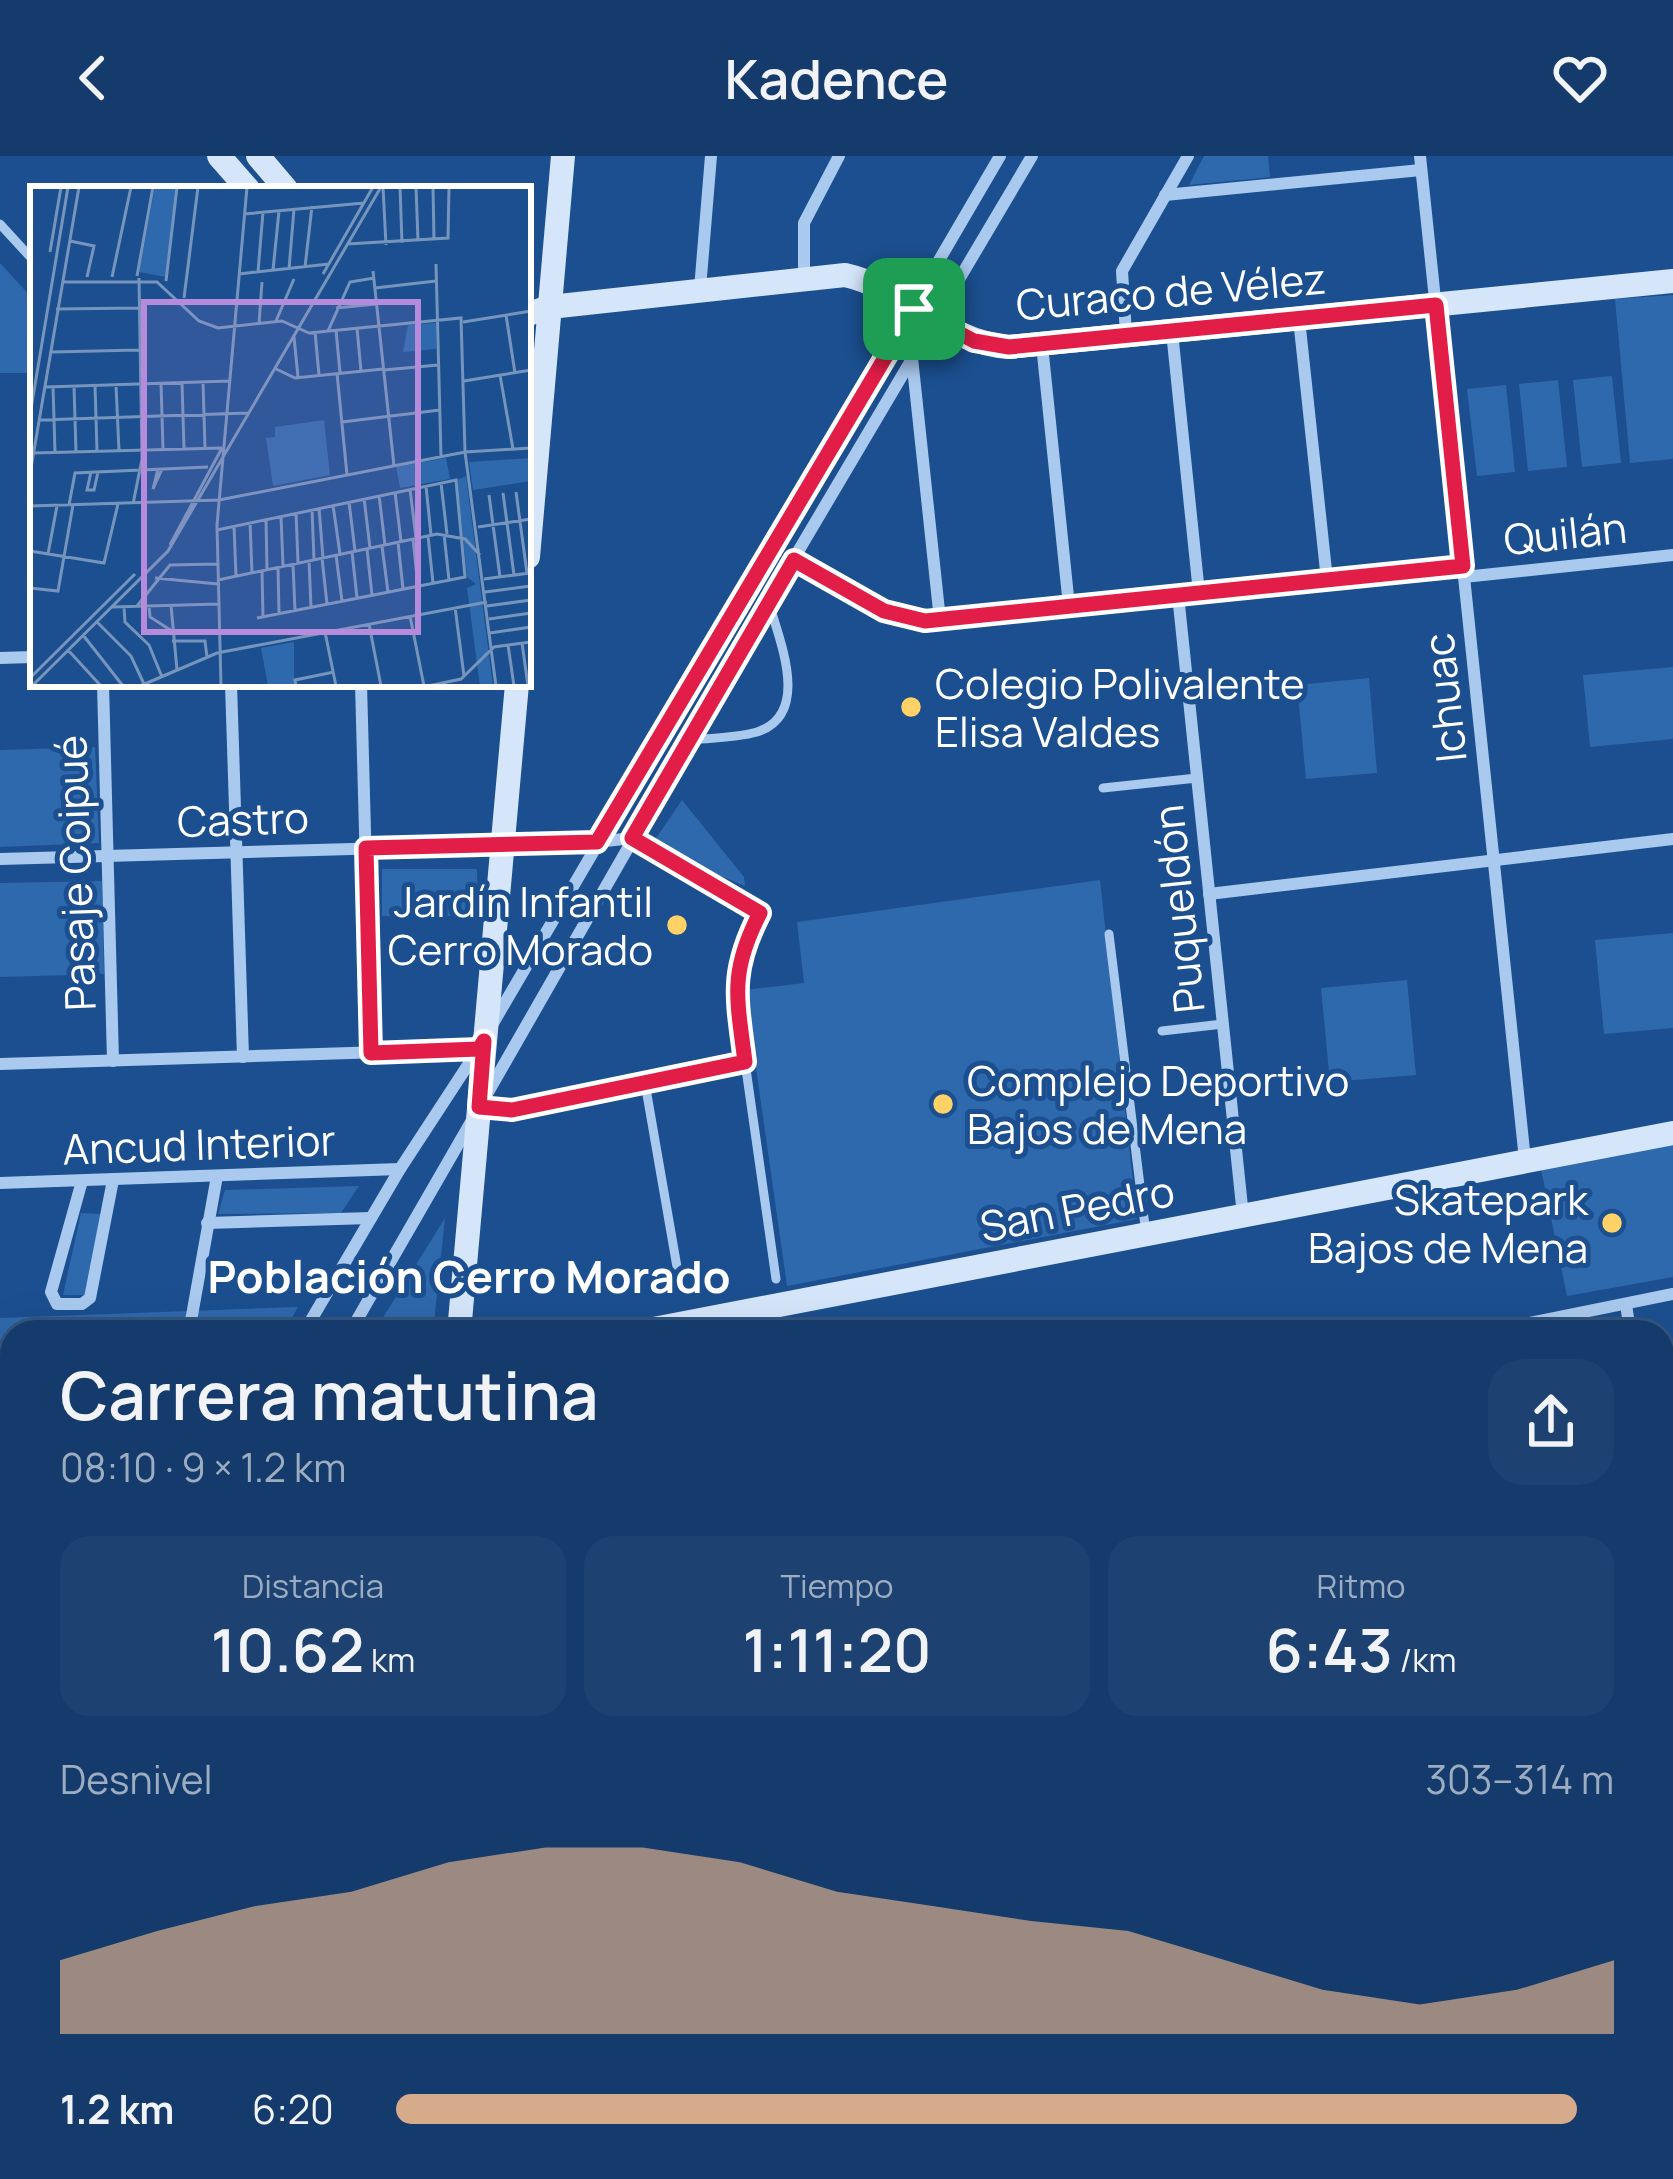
<!DOCTYPE html>
<html lang="es">
<meta charset="utf-8">
<style>
:root{--surface:#143b6b;--page:#1d4271;--text:#f1f3f6;--muted:#9dadc1;--line:#33557e;--accent:#d6ab8b}
body{margin:0;font-family:Manrope,sans-serif;background:var(--page);color:var(--text);height:100vh;display:flex;flex-direction:column;font-size:45px;white-space:nowrap}
*{box-sizing:border-box;margin:0}
p{font-size:39px;color:var(--muted)}
.icon{flex:none;width:66px;height:66px;fill:none;stroke:currentColor;stroke-width:2;stroke-linecap:round;stroke-linejoin:round}
.map{position:relative;flex:1;overflow:hidden}
.panel{position:absolute;left:0px;top:1164px;width:1674px;height:861px;display:flex;flex-direction:column;background:var(--surface);border-radius:36px 36px 0 0;box-shadow:0 12px 48px #0002,0 0 0 3px var(--line)}
.panel>*{flex:none}
.pin{position:absolute;display:grid;place-items:center;width:102px;height:102px;color:#fff;margin:-51px;border-radius:24px;box-shadow:0 6px 18px #0006}
.round{display:grid;place-items:center;flex:none;width:126px;height:126px;border-radius:36px;background:var(--page)}
.headline{display:flex;align-items:center;justify-content:space-between;height:204px;padding:0 60px}
h1{font-size:66px;font-weight:600;line-height:90px}
.stats{display:grid;grid-template-columns:repeat(3,1fr);gap:18px;height:204px;padding:12px 60px}
.stats div{display:grid;align-content:center;border-radius:30px;background:var(--page);text-align:center}
.stats b{font-size:60px;font-weight:600}
.stats small{font-size:33px;font-weight:400}
.stats p{font-size:33px}
.chart{height:336px;padding:24px 60px}
.chart p{display:flex;justify-content:space-between}
.chart svg{width:100%;height:216px;margin-top:12px;fill:var(--accent);opacity:.7}
ul{padding:0 60px;list-style:none;font-size:39px}
li{display:grid;grid-template-columns:192px 144px 1fr;align-items:center;height:90px}
li i{height:30px;border-radius:15px;background:var(--accent)}
header{display:flex;justify-content:space-between;align-items:center;height:156px;padding:0 60px;background:var(--surface);font-size:54px;font-weight:600}
.map>svg:first-child{display:block}
.green{fill:#2e69ad}
.lines{fill:none;stroke-linecap:round;stroke-linejoin:round}
.path{stroke:#a9c9ee;stroke-width:3;stroke-dasharray:6 9;stroke-linecap:butt}
.lane{stroke:#a9c9ee;stroke-width:9}
.street{stroke:#a9c9ee;stroke-width:12}
.secondary{stroke:#d6e6fa;stroke-width:24}
.route-casing{stroke:#fff;stroke-width:24}
.route{stroke:#e11d48;stroke-width:15}
.poi-dot{fill:#ffd166;stroke:#1b4f8f;stroke-width:4.5}
.labels{text-anchor:middle;dominant-baseline:central;stroke-width:10;stroke-linejoin:round;paint-order:stroke}
.street-label{font-size:42px;fill:#fff;stroke:#1b4f8f}
.poi-label{font-size:42px;fill:#fff;stroke:#1b4f8f;text-anchor:start}
.neighbourhood-label{font-size:45px;font-weight:bold;fill:#fff;stroke:#1b4f8f}
.inset-road{fill:none;stroke:#7695bc;stroke-width:3}
.view{fill:#b68bdc;fill-opacity:0.15;stroke:#b68bdc;stroke-width:6}
.inset-edge{fill:none;stroke:#fff;stroke-width:6}
</style>
<header><svg class="icon" aria-label="back" viewBox="0 0 24 24"><path d="M15 5l-7 7 7 7"/></svg>Kadence<svg class="icon" aria-label="heart" viewBox="0 0 24 24"><path d="M12 20l-8-8c-3-5 5-10 8-4 3-6 11-1 8 4z"/></svg></header>
<div class="map">
<svg width="1673" height="2023" viewBox="0 0 1673 2023">
<rect width="100%" height="100%" fill="#1b4f8f"/>
<!-- green -->
<g class="green">
<path d="M1204,0H1268L1270,21L1189,29Z"/>
<path d="M0,107L33,143V217H0Z"/>
<path d="M1673,139V303L1630,307L1615,143Z"/>
<path d="M1612,220L1621,307L1582,311L1573,224Z"/>
<path d="M1558,224L1567,311L1528,315L1519,228Z"/>
<path d="M1506,229L1515,316L1477,320L1467,233Z"/>
<path d="M1673,511V583L1590,591L1583,519Z"/>
<path d="M1369,522L1377,617L1306,623L1297,529Z"/>
<path d="M95,591L99,687L0,691V594Z"/>
<path d="M682,644L744,721L745,730L650,691Z"/>
<path d="M382,713H477L478,760H382Z"/>
<path d="M1100,724L1137,1063L787,1130L745,834L804,827L797,766Z"/>
<path d="M102,725L104,818L0,821V727Z"/>
<path d="M1673,777V872L1604,878L1595,784Z"/>
<path d="M1407,824L1416,919L1330,926L1321,832Z"/>
<path d="M1673,989V1121L1567,1140L1541,1013Z"/>
<path d="M359,1030L341,1057L218,1058L225,1034Z"/>
<path d="M81,1057L101,1058L85,1139H63Z"/>
<path d="M445,1062L433,1176H374Z"/>
<path d="M298,1151L284,1176H12V1223L0,1224V1162Z"/>
<path d="M0,1443H12V1524L0,1525Z"/>
</g>
<g class="lines">
<!-- path -->
<path class="path" d="M0,1537H12"/>
<!-- lane -->
<g class="lane">
<path d="M0,68L33,104"/>
<path d="M689,584C711,582 736,582 757,576C812,558 779,484 769,447"/>
<path d="M1103,632L1197,622"/>
<path d="M1109,778L1146,1078"/>
<path d="M1162,875L1223,868"/>
<path d="M745,906L776,1123"/>
<path d="M645,927L681,1134"/>
<path d="M482,951L512,954L745,906C737,842 729,816 760,757L632,682"/>
</g>
<!-- street -->
<g class="street">
<path d="M1420,0L1525,1004"/>
<path d="M1165,39L1421,14"/>
<path d="M804,122V67L839,0"/>
<path d="M700,133L711,0"/>
<path d="M1299,163L1327,424"/>
<path d="M1172,176L1199,437"/>
<path d="M1126,178L1122,115L1188,0"/>
<path d="M1042,189L1069,450"/>
<path d="M912,202L940,464"/>
<path d="M793,404L884,455L925,465L1463,410"/>
<path d="M1464,421L1673,399"/>
<path d="M1178,439L1243,1060"/>
<path d="M0,502L33,501"/>
<path d="M103,528L113,905"/>
<path d="M231,528L243,901"/>
<path d="M361,528L371,897"/>
<path d="M0,703L597,686L632,682"/>
<path d="M1209,738L1673,683"/>
<path d="M492,869L1000,0"/>
<path d="M0,908L479,893"/>
<path d="M487,938L793,404L1032,0"/>
<path d="M82,1025L51,1136L57,1148H82L90,1142L113,1024"/>
<path d="M0,1027L400,1013"/>
<path d="M207,1067L371,1062"/>
<path d="M1626,1148L1630,1176"/>
<path d="M189,1176L217,1020"/>
<path d="M304,1176L400,1013L479,892"/>
<path d="M350,1176L471,966"/>
<path d="M1485,1176L1673,1138"/>
<path d="M1662,1447L1673,1445"/>
<path d="M1662,1628L1673,1730"/>
<path d="M0,1673L12,1662"/>
<path d="M1662,1743L1673,1740"/>
<path d="M0,1762L12,1750"/>
<path d="M0,1862H12"/>
<path d="M1662,1914L1673,1912"/>
<path d="M126,2013L168,2014"/>
<path d="M1382,2013L1384,2023"/>
<path d="M1642,2013L1644,2023"/>
<path d="M1107,2023L1158,2013"/>
</g>
<!-- secondary -->
<g class="secondary">
<path d="M219,0L248,33"/>
<path d="M258,0L286,33"/>
<path d="M528,158L550,151L845,119C904,132 945,187 1009,191L1673,125"/>
<path d="M528,401L563,0"/>
<path d="M459,1176L517,528"/>
<path d="M638,1176L1673,977"/>
<path d="M0,1233H12"/>
<path d="M459,2013L460,2023"/>
</g>
</g>
<g class="lines">
<defs>
<path id="route" d="M1436,149L1463,410L925,465L884,455L794,404L632,682L760,757C729,817 737,842 745,906L512,954L479,951L484,885L479,893L371,897L366,692L597,686L914,153L974,185L1009,191Z"/>
</defs>
<!-- route casing -->
<use href="#route" class="route-casing"/>
<!-- route -->
<use href="#route" class="route"/>
</g>
<!-- markers -->
<g class="poi-dot">
<circle cx="911" cy="551" r="12"/>
<circle cx="677" cy="769" r="12"/>
<circle cx="943" cy="948" r="12"/>
<circle cx="1612" cy="1067" r="12"/>
</g>
<g class="labels">
<!-- street labels -->
<g class="street-label">
<text transform="translate(1171 135) rotate(-5)">Curaco de Vélez</text>
<text transform="translate(1565 377) rotate(-6)">Quilán</text>
<text transform="translate(1444 542) rotate(-96)">Ichuac</text>
<text transform="translate(243 663) rotate(-2)">Castro</text>
<text transform="translate(75 717) rotate(-92)">Pasaje Coipué</text>
<text transform="translate(1178 753) rotate(-96)">Puqueldón</text>
<text transform="translate(199 988) rotate(-2)">Ancud Interior</text>
<text transform="translate(1077 1052) rotate(-11)">San Pedro</text>
</g>
<!-- poi labels -->
<g class="poi-label">
<text x="935" y="527">Colegio Polivalente<tspan x="935" dy="48">Elisa Valdes</tspan></text>
<text x="653" y="745" text-anchor="end">Jardín Infantil<tspan x="653" dy="48">Cerro Morado</tspan></text>
<text x="967" y="924">Complejo Deportivo<tspan x="967" dy="48">Bajos de Mena</tspan></text>
<text x="1588" y="1043" text-anchor="end">Skatepark<tspan x="1588" dy="48">Bajos de Mena</tspan></text>
</g>
<!-- neighbourhood labels -->
<g class="neighbourhood-label">
<text x="469" y="1120">Población Cerro Morado</text>
</g>
</g>
<!-- overview -->
<g transform="translate(30 30)">
<rect width="501" height="501" fill="#1b4f8f"/>
<path d="M125,1H146L136,91L109,86ZM406,137V163L373,166L378,139ZM294,234L300,289L243,300L236,252L245,251V241ZM416,272L420,293L370,302L366,281ZM501,272V295L443,304L439,276ZM436,290L463,500H450L437,402L446,398L437,391L427,294ZM264,456V500H238L231,462Z" fill="#2e69ad"/>
<path class="inset-road" d="M353,1L356,59M370,1L372,57M386,1L388,55M403,1L404,54M214,28L334,17M40,55L64,60L57,91M317,58L418,52L419,1M20,66L31,1M406,78L411,271M275,81L282,20M259,83L264,23M243,84L249,25M343,85L364,280M228,86L233,26M209,88L299,78M293,88L343,1M107,90L123,1M82,91L101,1M136,95L147,1M33,96H127L169,135L188,142L252,135L279,147L431,132L435,266L466,500M345,102L406,95M154,112L168,1M306,122L347,118M26,123L109,122M476,129L485,187M246,135L264,93M433,136L501,125M229,138L232,96M327,142L331,185M306,144L310,187M298,145L320,96L344,92M285,146L289,189M264,151L268,191M22,166L109,164M244,182L265,192L353,183M354,184L408,179M307,187L317,289M470,189L483,263M434,195L501,184M173,196L175,262M131,197L133,263M152,197L154,263M65,199L67,265M86,199L89,265M23,200L25,267M44,200L46,266M16,201L199,195M0,229L38,1M10,234L218,227M312,236L410,224M4,267L192,262M128,283L123,303L132,283M61,286L57,304H64L68,286M0,288L49,1M411,297L417,348M396,300L401,349M380,303L386,352M365,306L371,355M486,306L497,387M473,307L484,389M349,309L355,359M459,309L470,391M334,312L340,362M319,316L325,365M103,318L112,273L109,92M39,319L45,287L178,281M303,319L310,368M0,320L189,314L435,266L501,262M289,322L293,372M282,323L284,374M266,326L268,377M251,330L253,380M236,333L237,384M220,336L222,387M204,340L206,390M448,341L501,333M187,344L426,294L435,391L227,432M414,348L419,394M398,350L403,397M383,353L388,400M368,356L373,403M140,359L192,262M352,360L358,406M337,363L342,409M0,365L74,377L88,318M322,366L327,412M18,368L27,320M306,369L312,415M292,372L297,418M279,375L281,421M263,378L265,425M248,381L249,428M232,385L233,431M125,392L188,398M454,393L500,387M188,394L407,348L435,353L450,369M0,402L28,405L43,319M455,406L501,400M141,419L147,484M107,420L140,379L187,378M119,420L120,431L142,445M457,420L501,414M82,421L189,418M94,421L95,436L119,459L132,491M425,421L434,490M380,430L394,500M459,433L501,427M67,436L101,470L114,498M339,438L351,500M295,446L306,500M460,447L501,441M53,449L93,500M142,455H175L177,471M492,457L498,500M478,459L484,500M38,464L71,500M0,492L105,388M2,500L138,365L351,1M110,500L187,467L457,416M191,500L187,339L217,1M266,500L265,494L304,486M398,500L431,493L464,461L501,456"/>
<path class="view" d="M114,116H388V446H114Z"/>
<rect width="501" height="501" class="inset-edge"/>
</g>
</svg>
<div class="pin" style="left:914px;top:153px;background:#1e9e55"><svg class="icon" aria-label="arrive" viewBox="0 0 24 24"><path d="M6 21V4h12l-3 4 3 4H6"/></svg></div>
<section class="panel">
<div class="headline"><div><h1>Carrera matutina</h1><p>08:10 · 9 × 1.2 km</p></div><a class="round"><svg class="icon" aria-label="share" viewBox="0 0 24 24"><path d="M12 15V3M7 8l5-5 5 5M5 13v7h14v-7"/></svg></a></div>
<div class="stats">
<div><p>Distancia</p><b>10.62<small> km</small></b></div>
<div><p>Tiempo</p><b>1:11:20</b></div>
<div><p>Ritmo</p><b>6:43<small> /km</small></b></div>
</div>
<div class="chart"><p><span>Desnivel</span>303–314 m</p>
<svg viewBox="0 0 160 44" preserveAspectRatio="none"><path d="M0 44V29L10 23L20 18L30 15L40 9L50 6L60 6L70 9L80 15L90 18L100 21L110 23L120 29L130 35L140 38L150 35L160 29V44z"/></svg>
</div>
<ul>
<li><b>1.2 km</b>6:20<i style="width:97%"></i></li>
</ul>
</section>
</div>
